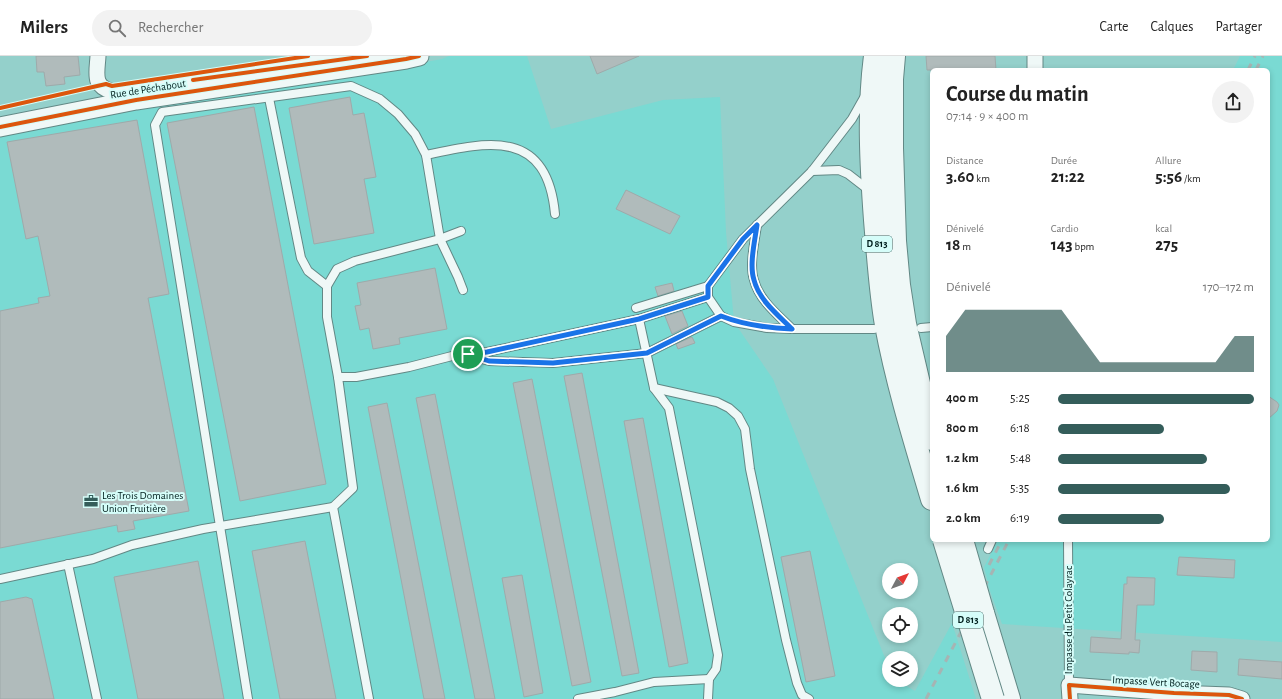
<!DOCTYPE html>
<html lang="fr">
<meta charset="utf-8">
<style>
:root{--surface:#fff;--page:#f2f2f2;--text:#222;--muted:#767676;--line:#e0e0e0;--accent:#345d5a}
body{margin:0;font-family:"Alegreya Sans",sans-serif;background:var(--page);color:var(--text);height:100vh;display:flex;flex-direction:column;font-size:15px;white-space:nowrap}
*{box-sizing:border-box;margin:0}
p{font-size:13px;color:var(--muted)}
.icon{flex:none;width:22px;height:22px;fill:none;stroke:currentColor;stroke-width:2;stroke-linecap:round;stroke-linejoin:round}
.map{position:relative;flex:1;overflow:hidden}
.drawer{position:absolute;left:930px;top:12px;width:340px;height:474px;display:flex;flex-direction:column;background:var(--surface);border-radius:6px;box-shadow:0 2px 6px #0003}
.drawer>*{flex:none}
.needle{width:26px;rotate:49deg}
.buttons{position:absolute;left:882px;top:507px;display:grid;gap:8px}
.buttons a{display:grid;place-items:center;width:36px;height:36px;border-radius:50%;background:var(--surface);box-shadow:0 2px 6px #0003;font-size:20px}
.pin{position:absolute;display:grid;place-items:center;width:34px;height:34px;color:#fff;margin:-17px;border:2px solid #fff;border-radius:50%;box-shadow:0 1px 4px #0007}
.round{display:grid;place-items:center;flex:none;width:42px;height:42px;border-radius:21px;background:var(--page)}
.overview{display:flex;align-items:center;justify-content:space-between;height:68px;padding:0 16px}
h1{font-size:22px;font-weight:600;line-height:30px}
.metrics{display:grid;grid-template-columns:repeat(3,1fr);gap:6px;height:68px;padding:4px 16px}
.metrics div{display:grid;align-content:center}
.metrics b{font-size:17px;font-weight:600}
.metrics small{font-size:11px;font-weight:400}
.metrics p{font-size:11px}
.chart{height:112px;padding:8px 16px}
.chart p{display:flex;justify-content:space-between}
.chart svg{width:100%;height:72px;margin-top:4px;fill:var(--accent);opacity:.7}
ul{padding:0 16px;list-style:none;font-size:13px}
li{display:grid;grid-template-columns:64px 48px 1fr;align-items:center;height:30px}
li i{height:10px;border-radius:5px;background:var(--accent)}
header{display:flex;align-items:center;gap:24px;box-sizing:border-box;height:56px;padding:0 20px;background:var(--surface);border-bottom:1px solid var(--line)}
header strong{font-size:19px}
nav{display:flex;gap:22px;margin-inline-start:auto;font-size:14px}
.search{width:280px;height:36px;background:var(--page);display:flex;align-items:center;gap:10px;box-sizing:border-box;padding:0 14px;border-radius:22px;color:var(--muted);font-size:15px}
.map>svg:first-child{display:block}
.built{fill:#7adad3}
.building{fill:#b0bbbb;stroke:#9eaaaa}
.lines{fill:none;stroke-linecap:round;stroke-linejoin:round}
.service-casing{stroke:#628885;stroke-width:10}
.minor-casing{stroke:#628885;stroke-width:17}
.tertiary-casing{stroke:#628885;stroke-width:21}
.primary-casing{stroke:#628885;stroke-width:24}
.service{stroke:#eff8f7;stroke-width:8}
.minor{stroke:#eff8f7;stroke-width:15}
.tertiary{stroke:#eff8f7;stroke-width:19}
.primary{stroke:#eff8f7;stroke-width:22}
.rail{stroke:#a6b4b3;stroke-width:3;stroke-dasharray:7 7;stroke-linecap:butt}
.primary-bridge-casing{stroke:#628885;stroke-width:24;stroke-linecap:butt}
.primary-bridge{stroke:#eff8f7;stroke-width:22}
.cycleway-casing{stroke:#d5fdf9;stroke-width:6}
.cycleway{stroke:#dc560d;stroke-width:4}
.route-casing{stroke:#fff;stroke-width:8}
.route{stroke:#1a73e8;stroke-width:5}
.labels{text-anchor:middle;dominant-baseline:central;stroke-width:4;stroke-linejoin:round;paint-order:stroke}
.shield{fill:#d5fdf9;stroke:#40625f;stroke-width:1}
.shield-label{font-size:10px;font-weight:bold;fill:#001f1d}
.street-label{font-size:11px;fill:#001f1d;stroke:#d5fdf9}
.poi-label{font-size:11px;fill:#001f1d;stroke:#d5fdf9;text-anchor:start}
</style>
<header>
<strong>Milers</strong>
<div class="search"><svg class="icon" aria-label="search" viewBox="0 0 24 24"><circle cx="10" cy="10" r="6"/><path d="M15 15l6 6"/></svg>Rechercher</div>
<nav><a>Carte</a><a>Calques</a><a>Partager</a></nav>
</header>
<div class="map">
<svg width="1282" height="643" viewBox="0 0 1282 643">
<rect width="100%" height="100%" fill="#94d0cb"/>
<!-- built -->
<g class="built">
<path d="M449,0H527L551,73L663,44L720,41L726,176L734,266L773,323L889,612V624H896L915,635L952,567L976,643H0V79L105,54L349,20L442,3Z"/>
<path d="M1240,0H1282V586L1002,568L990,535L984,511L998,484H1268V14H1233Z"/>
</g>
<!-- building -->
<g class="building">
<path d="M36,0H78L80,19L64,21L65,28L46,30L44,16H37Z"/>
<path d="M590,0H639L597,18Z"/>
<path d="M926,0H995L996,14H927Z"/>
<path d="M350,41L353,59L364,57L376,121L364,123L374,177L314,188L289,52Z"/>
<path d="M254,51L326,428L240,445L167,67Z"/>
<path d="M137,64L169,238L148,242L189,455L133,465L135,473L118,476L117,469L0,492V255L39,247L38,242L50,240L38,180L26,183L7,86Z"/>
<path d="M626,134L680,160L670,178L616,153Z"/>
<path d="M435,212L447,273L399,282L400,288L373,293L369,272L360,274L355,250L361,249L357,227Z"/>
<path d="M672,227L674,235L658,240L655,231Z"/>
<path d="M682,255L688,270L672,278L665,260Z"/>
<path d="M692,281L695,287L678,293L676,288Z"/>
<path d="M582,317L639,617L622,620L564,320Z"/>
<path d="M532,323L591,626L572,630L513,327Z"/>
<path d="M435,338L495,643H475L416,342Z"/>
<path d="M1268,340L1277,346L1279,349L1277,355L1268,363Z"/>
<path d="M387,347L445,643H424L368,351Z"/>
<path d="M643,362L688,607L669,611L624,365Z"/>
<path d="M305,485L336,643H280L252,495Z"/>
<path d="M810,495L835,620L806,626L781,501Z"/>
<path d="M1179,501L1235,504L1234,522L1177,519Z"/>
<path d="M198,505L224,643H138L114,521Z"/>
<path d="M522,519L543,637L524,641L502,522Z"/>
<path d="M1127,521L1155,522L1154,549H1137L1135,584H1140L1139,597L1129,596V598L1090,596L1091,581L1121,583L1124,528H1127Z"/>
<path d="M26,541L32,543L54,643H0V546Z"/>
<path d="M1192,595L1217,596V616L1191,614Z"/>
<path d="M1239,603L1282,606V623L1238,619Z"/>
</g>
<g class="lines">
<defs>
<g id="service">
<path d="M269,42L301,202L308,215L327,230"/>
<path d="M426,99C490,85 547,73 555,158"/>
<path d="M812,115L839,114L848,118L870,135"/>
<path d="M757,169C755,184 749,209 754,224C759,244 778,259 792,273"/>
<path d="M708,241V230L743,183L812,115L852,63L865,40"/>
<path d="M636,252L708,230"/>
<path d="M639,263L654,332L669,352L718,599L716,613L709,623L708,643"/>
<path d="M921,272L932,271"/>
<path d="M471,300L489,305L553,307L647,297L721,260"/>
<path d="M338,321H356L409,311L456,299L487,296L639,263L708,241L721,260L734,266L767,272L792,273H874"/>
<path d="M654,332L717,346L729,352L738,360L745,373L750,413L786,584L797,627L802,639L809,643"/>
<path d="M1068,484L1069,629"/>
<path d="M988,493L992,484"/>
<path d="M68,508L97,643"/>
<path d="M0,523L93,503L132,489L203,473L333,451"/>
<path d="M248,643L155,69L162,56L351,30L380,43L398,58L415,78L426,99L440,183L458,221L463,234"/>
<path d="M369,643L333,451L353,432L338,321L327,261V230L337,213L355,205L440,183L461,175"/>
<path d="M578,643L615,636L654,626L709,623"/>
</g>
<g id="minor">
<path d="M98,0C97,18 92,30 113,36L319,6L354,2"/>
<path d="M1035,0V14"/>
<path d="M1070,643L1069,629L1174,637L1229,639L1242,643"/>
</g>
<path id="tertiary" d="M0,71L136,44L406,3L419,0"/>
<g id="primary">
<path d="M875,0C868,54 871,109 875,164C878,199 880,234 886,269C897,328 915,386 932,443"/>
<path d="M894,0L892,23V92L895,185L899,229L905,268L932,383"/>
<path d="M983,557L1009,643"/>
</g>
</defs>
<!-- service casing -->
<use href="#service" class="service-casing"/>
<!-- minor casing -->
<use href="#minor" class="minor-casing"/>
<!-- tertiary casing -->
<use href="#tertiary" class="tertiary-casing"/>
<!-- primary casing -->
<use href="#primary" class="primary-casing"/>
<!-- service -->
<use href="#service" class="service"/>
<!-- minor -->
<use href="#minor" class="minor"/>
<!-- tertiary -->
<use href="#tertiary" class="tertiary"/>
<!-- primary -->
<use href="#primary" class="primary"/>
<!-- rail -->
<g class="rail">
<path d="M1248,14L1255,0"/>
<path d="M1256,14L1263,0"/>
<path d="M989,509L1002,484"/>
<path d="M926,643L1009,484"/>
</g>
<defs>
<g id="primary-bridge">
<path d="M944,484L993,643"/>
<path d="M962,484L983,557"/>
</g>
</defs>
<!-- primary-bridge casing -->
<use href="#primary-bridge" class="primary-bridge-casing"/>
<!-- primary-bridge -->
<use href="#primary-bridge" class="primary-bridge"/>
<defs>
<g id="cycleway">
<path d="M193,24L367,0"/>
<path d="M0,52L106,28L112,30L308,0"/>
<path d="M0,71L136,44L406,3L419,0"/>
<path d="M1070,643L1069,629L1174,637L1229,639L1242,643"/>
</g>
</defs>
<!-- cycleway casing -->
<use href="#cycleway" class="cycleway-casing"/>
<!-- cycleway -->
<use href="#cycleway" class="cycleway"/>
</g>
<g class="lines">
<defs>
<path id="route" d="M757,169C755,184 749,209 754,224C759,244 778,259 792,273C767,272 744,269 721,260L647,297L553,307L489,305L468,298L487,296L639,263L708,241V230L743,183Z"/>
</defs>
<!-- route casing -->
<use href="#route" class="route-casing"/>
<!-- route -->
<use href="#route" class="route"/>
</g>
<!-- icons -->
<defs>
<symbol id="office-bare" viewBox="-9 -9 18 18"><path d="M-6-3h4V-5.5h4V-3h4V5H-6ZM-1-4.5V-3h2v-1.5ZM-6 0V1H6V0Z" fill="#345d5a" stroke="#d5fdf9" stroke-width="2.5" paint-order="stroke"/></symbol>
</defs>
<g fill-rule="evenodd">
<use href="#office-bare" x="81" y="435" width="20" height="20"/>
</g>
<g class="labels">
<!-- shield labels -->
<g class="shield">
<rect x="862" y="180" width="30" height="16" rx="3"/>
<rect x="953" y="556" width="30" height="16" rx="3"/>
</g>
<g class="shield-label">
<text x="877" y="188">D 813</text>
<text x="968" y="564">D 813</text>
</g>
<!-- street labels -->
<g class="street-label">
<text transform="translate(148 33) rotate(-9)">Rue de Péchabout</text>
<text transform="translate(1068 564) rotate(-90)">Impasse du Petit Colayrac</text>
<text transform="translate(1156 626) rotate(3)">Impasse Vert Bocage</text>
</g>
<!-- poi labels -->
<g class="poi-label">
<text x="102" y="439">Les Trois Domaines<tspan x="102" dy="13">Union Fruitière</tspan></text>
</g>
</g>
</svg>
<div class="buttons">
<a><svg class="needle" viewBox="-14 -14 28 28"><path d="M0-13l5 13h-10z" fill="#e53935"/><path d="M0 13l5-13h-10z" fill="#767676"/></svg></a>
<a><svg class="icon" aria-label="locate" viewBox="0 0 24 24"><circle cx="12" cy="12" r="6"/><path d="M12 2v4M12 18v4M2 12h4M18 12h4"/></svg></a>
<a><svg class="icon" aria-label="layers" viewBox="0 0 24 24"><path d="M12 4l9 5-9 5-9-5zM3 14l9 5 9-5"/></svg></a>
</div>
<div class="pin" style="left:468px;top:298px;background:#1e9e55"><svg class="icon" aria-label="arrive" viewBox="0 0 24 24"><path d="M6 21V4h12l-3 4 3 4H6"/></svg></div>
<section class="drawer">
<div class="overview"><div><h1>Course du matin</h1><p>07:14 · 9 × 400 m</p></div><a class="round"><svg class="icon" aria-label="share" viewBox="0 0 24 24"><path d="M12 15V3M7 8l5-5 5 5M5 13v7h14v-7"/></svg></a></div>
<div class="metrics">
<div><p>Distance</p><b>3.60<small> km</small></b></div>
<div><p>Durée</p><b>21:22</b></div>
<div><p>Allure</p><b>5:56<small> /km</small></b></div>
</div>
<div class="metrics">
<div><p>Dénivelé</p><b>18<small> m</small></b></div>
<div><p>Cardio</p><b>143<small> bpm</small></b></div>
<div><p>kcal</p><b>275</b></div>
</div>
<div class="chart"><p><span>Dénivelé</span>170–172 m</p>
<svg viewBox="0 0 160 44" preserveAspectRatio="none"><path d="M0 44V22L10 6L20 6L30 6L40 6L50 6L60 6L70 22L80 38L90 38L100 38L110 38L120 38L130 38L140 38L150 22L160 22V44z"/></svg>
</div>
<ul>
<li><b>400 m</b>5:25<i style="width:100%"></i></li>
<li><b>800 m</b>6:18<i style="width:54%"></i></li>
<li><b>1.2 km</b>5:48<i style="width:76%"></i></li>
<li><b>1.6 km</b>5:35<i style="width:88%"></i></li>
<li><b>2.0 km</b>6:19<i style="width:54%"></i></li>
</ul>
</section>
</div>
